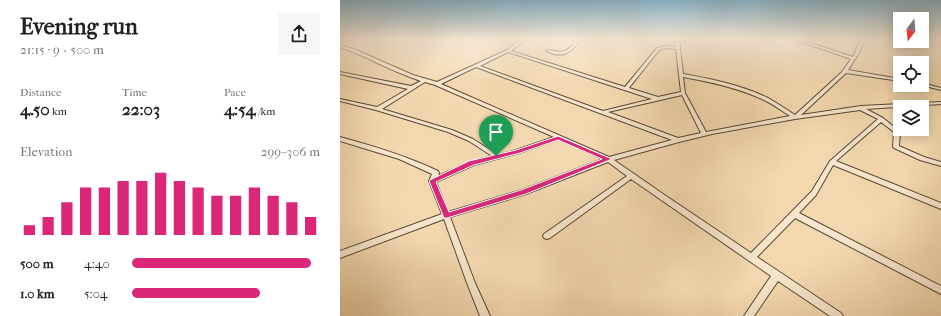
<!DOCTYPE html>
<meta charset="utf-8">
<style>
:root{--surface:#fff;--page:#f6f6f6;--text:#202124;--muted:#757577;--accent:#db2777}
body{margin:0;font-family:"IM FELL French Canon",serif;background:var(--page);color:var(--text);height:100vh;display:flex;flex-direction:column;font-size:15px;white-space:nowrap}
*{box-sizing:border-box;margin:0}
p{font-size:13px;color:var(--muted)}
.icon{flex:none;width:22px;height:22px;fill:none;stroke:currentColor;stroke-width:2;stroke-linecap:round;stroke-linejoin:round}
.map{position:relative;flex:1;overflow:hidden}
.sheet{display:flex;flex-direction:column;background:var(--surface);width:340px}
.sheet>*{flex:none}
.needle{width:26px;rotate:196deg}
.buttons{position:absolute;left:553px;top:12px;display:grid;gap:8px}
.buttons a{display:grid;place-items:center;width:36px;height:36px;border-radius:0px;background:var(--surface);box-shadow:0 2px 10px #0003;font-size:20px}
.pin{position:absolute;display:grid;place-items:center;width:34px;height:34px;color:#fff;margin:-41px -17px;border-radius:50% 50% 50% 0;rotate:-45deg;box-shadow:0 0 4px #0007}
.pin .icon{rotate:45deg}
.round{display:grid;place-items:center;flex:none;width:42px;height:42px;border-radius:0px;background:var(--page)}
.overview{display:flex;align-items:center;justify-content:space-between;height:68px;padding:0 20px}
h1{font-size:22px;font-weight:700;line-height:30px}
.metrics{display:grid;grid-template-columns:repeat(3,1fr);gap:6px;height:68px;padding:4px 20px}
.metrics div{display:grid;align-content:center}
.metrics b{font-size:17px;font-weight:700}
.metrics small{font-size:11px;font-weight:400}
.metrics p{font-size:11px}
.chart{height:112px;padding:8px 20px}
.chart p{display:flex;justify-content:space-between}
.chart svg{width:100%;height:72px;margin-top:4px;stroke:var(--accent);stroke-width:6}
ul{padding:0 20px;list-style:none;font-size:13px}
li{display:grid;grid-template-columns:64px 48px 1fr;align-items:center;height:30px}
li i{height:10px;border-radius:5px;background:var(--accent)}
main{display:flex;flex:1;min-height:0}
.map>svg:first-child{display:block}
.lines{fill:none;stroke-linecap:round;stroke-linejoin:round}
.minor-casing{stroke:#584736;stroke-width:2}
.minor{fill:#f7e6cb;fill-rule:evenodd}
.route{fill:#db2777;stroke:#fff;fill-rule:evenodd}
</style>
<main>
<section class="sheet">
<div class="overview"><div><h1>Evening run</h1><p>21:15 · 9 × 500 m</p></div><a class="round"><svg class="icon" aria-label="share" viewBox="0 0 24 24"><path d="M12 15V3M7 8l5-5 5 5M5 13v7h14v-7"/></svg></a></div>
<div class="metrics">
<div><p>Distance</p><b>4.50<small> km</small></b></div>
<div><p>Time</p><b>22:03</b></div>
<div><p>Pace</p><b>4:54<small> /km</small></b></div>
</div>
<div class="chart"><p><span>Elevation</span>299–306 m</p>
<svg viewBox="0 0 160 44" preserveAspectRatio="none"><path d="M5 44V38M15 44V33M25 44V24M35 44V15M45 44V15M55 44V11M65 44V11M75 44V6M85 44V11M95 44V15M105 44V20M115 44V20M125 44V15M135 44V20M145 44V24M155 44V33"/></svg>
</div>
<ul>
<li><b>500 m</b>4:40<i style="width:95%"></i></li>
<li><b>1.0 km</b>5:04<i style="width:68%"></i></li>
</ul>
</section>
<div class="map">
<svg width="601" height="316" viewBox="0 0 601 316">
<rect width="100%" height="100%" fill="#f3d8af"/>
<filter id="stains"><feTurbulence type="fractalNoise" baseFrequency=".005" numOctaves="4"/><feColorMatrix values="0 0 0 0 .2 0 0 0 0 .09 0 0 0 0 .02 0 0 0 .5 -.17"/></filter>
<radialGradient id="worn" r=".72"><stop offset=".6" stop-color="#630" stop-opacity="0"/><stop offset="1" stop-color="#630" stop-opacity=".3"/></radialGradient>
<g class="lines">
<defs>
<g id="minor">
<path d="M182,39H186L171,51L285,87L317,48L325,46L336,47L335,39H339L343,74C372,79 401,85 428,98C437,103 446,109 455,115L502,72L511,59L453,39H458L513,57L521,39H525L519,53L508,70L560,79V81L506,73L461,115L521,106L601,102V104L526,109L543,118L559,131L560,132L559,146L584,157L601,162V166L580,160L554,148L553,147L554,132L541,122L496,161L601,203V209L493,165L476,195L459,213L601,286V294L455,218L417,257L501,313L503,316H490L438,281L414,316H404L431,276L291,179L210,238L207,239L204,238L203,236L204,234L287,176L268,162L186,194L110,217L135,283L150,316H140L127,283L104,219L0,258V251L102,214L89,181L92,174L59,159L0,141V137C33,146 67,156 98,171L99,173L98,176L130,162L152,156L129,141L108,132L36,110L0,101V99L37,107L68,89L0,74V72L71,86L81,81C53,72 28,57 0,47V45L16,50L73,75L97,82L167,50ZM325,48L336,49L341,92L318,97L289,88L319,50ZM168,52L312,99L263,111L140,66ZM136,67L332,140L269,157L101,84ZM343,77C371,82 399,88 424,100C433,104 442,111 450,116L366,132L345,93ZM85,82L95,85L214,137L176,150L158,155L133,139L112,130L42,109ZM342,95L361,133L338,138L268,112ZM520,110L538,119L490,161L472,191L411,253L326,196L274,160L339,142L372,134L455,119ZM219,139L263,159L182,190L108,212L96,182L134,165L179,153Z"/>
<path d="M237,39H241C231,53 223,59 206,51L208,50C225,53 227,53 237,39Z"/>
<path d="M597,39H601V40H598Z"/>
<path d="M582,83L601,88V90L581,85H582Z"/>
</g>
</defs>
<!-- minor casing -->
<use href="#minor" class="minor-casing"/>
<!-- minor -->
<use href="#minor" class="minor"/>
</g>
<!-- sky -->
<linearGradient id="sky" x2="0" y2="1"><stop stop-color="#89b6ce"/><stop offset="0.47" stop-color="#faeddb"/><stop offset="1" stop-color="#faeddb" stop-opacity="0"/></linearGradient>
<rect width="601" height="83" fill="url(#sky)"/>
<!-- route -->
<path class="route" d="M218,136L272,159L186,194L107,218H104L89,181L90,180L129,161L176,150ZM218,140L262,159L181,190L109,212L96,182L134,165L180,153Z"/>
<rect width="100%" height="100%" filter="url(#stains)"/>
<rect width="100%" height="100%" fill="url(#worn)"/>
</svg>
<div class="buttons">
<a><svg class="needle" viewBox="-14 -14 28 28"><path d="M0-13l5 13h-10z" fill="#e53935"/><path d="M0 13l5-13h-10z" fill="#757577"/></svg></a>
<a><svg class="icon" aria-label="locate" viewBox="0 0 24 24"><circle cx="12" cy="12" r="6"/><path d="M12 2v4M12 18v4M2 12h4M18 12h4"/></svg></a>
<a><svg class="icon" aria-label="layers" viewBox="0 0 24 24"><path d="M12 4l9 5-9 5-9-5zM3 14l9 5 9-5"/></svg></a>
</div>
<div class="pin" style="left:156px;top:156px;background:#1e9e55"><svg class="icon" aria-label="arrive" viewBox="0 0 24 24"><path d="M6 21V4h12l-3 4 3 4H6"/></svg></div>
</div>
</main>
